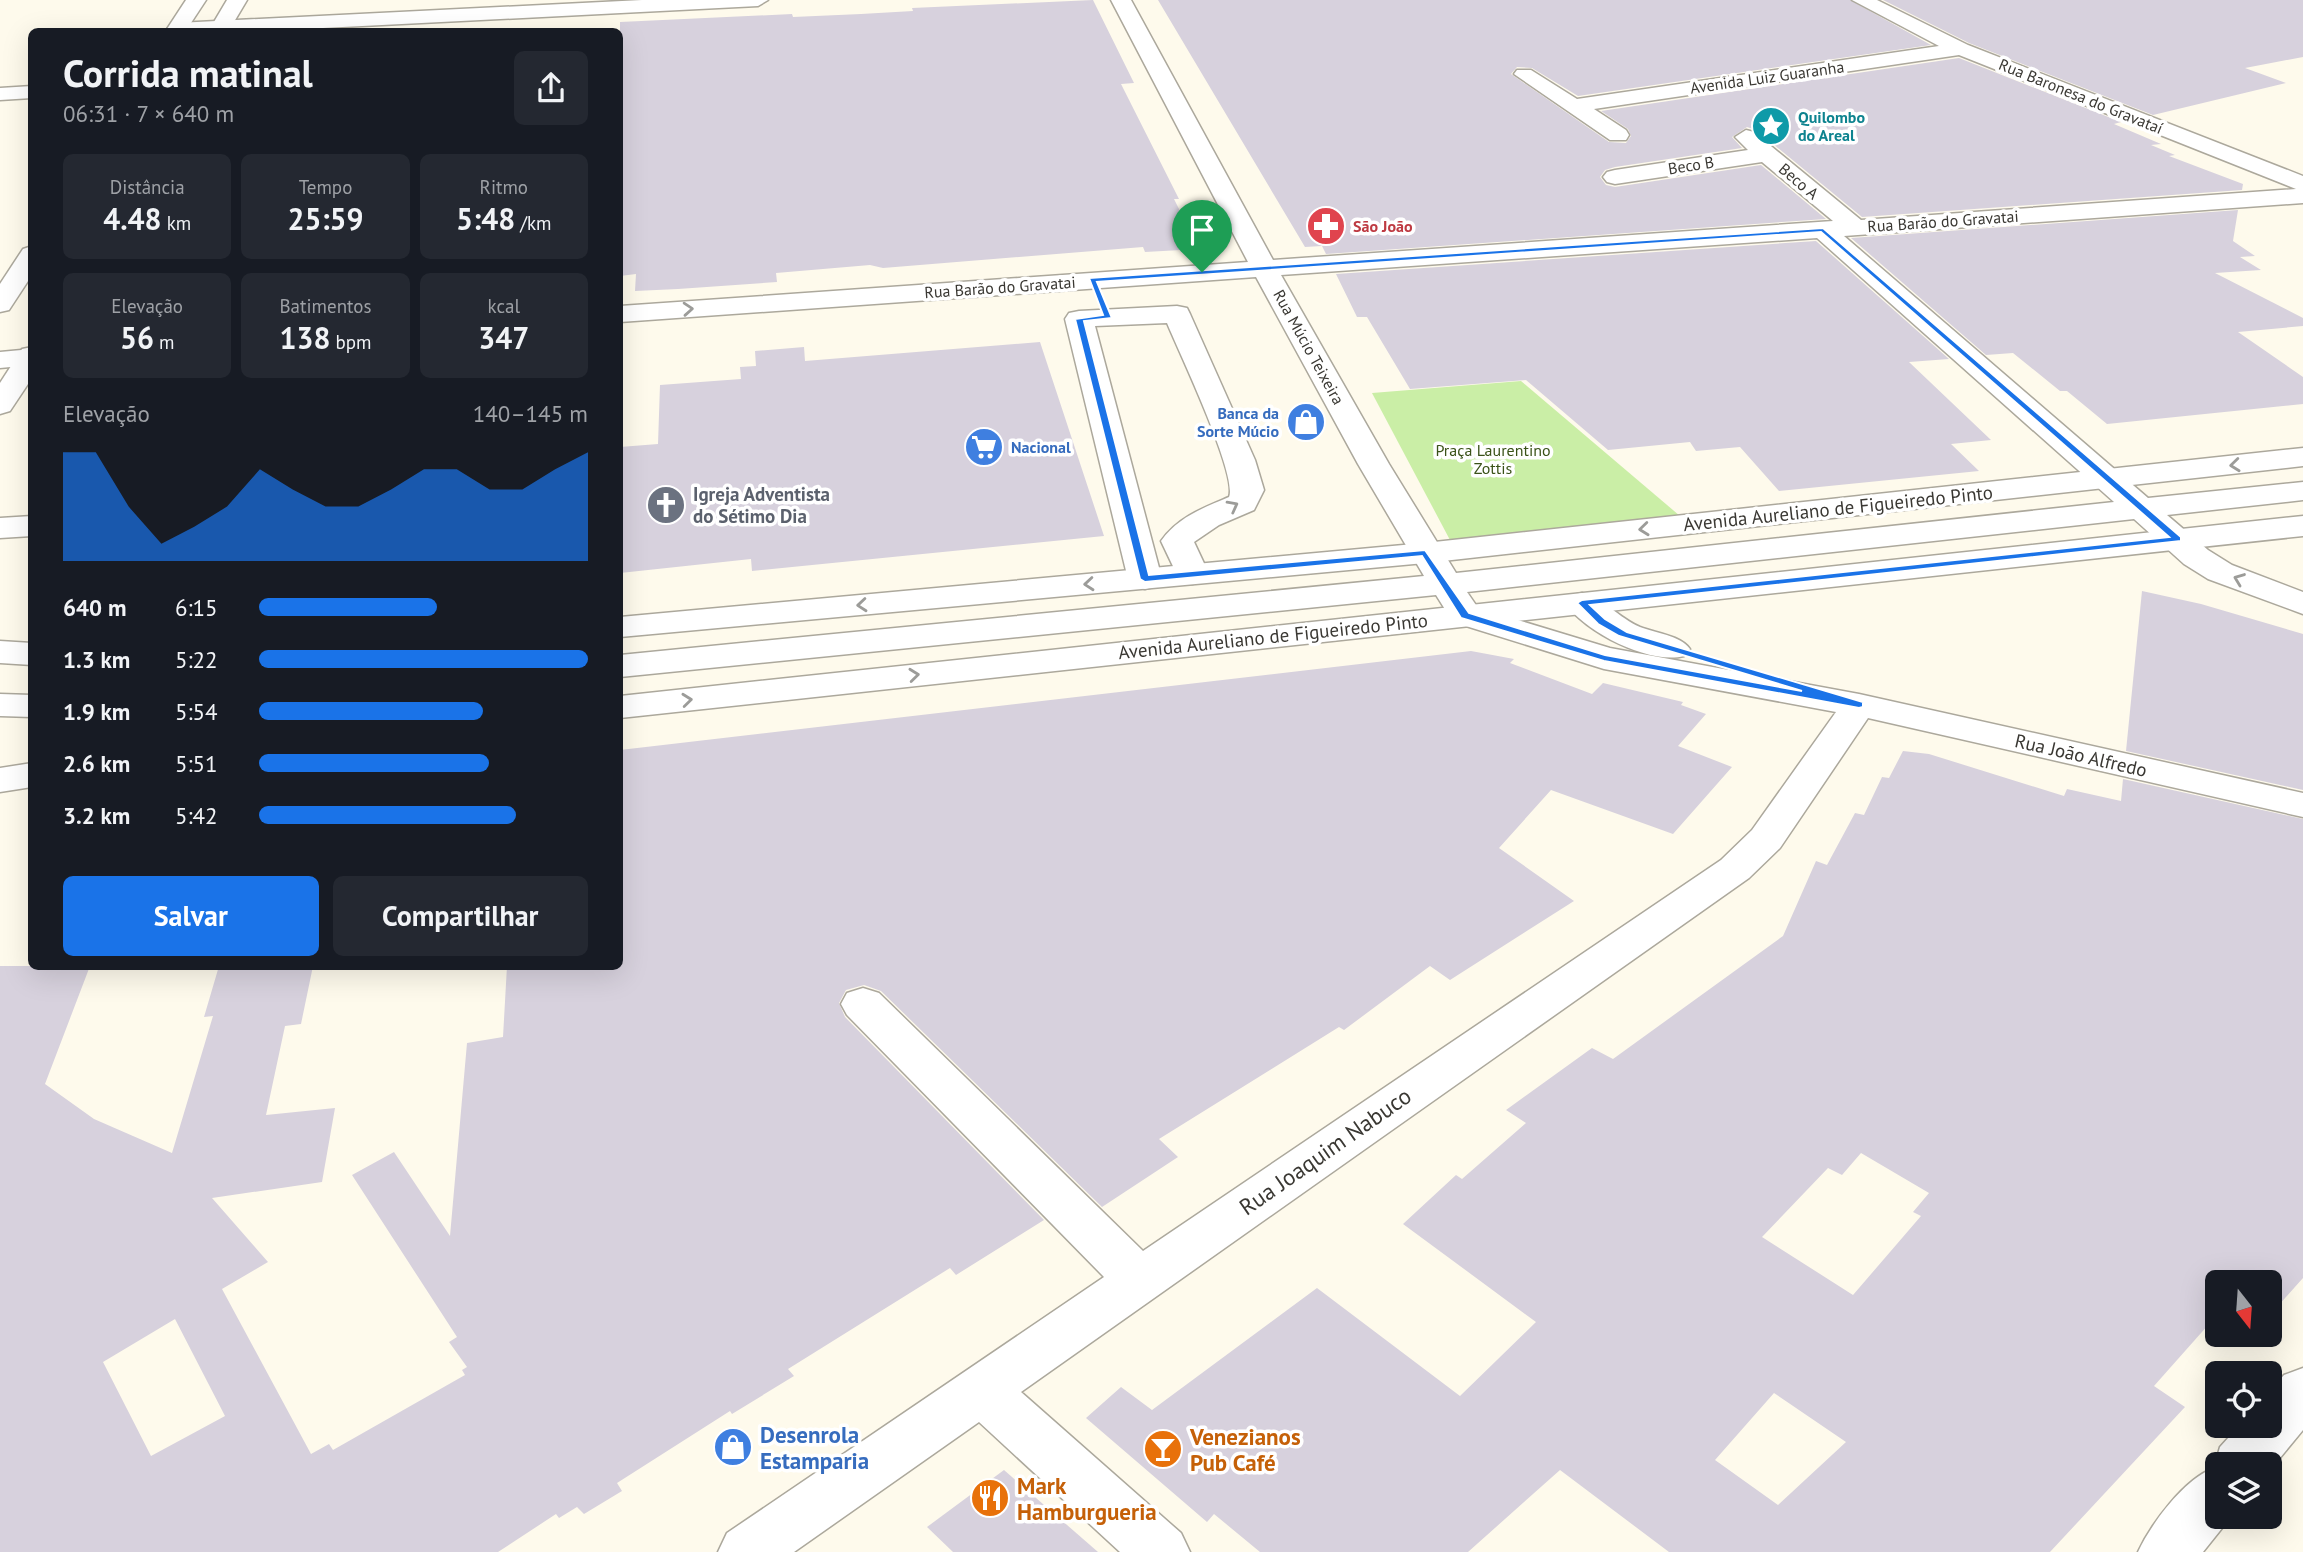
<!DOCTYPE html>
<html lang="pt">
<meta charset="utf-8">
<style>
:root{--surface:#171b24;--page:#242831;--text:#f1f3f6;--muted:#9ea1a6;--accent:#1a73e8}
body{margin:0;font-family:"PT Sans",sans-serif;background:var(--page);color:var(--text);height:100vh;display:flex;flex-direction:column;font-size:26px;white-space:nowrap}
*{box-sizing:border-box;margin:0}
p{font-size:23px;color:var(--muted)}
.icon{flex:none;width:38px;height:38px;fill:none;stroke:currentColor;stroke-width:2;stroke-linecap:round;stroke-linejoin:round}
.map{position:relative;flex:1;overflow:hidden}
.sheet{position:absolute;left:28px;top:28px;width:595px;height:942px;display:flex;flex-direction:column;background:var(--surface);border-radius:10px;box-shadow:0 7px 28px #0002}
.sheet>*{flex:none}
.needle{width:46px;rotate:163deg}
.fabs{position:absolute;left:2205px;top:1270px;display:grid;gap:14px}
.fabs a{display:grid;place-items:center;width:77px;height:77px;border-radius:10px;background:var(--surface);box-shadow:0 7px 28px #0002;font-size:35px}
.pin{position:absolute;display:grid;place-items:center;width:60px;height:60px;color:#fff;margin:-72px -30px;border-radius:50% 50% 50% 0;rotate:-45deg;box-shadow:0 0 7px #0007}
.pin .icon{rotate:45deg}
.round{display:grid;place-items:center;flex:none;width:74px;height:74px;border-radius:10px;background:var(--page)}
.summary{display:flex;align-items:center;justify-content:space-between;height:119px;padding:0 35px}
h1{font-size:38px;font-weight:700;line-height:52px}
.figures{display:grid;grid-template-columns:repeat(3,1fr);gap:10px;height:119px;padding:7px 35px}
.figures div{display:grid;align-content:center;border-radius:10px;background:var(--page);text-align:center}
.figures b{font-size:30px;font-weight:700}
.figures small{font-size:19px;font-weight:400}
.figures p{font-size:19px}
.chart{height:196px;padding:14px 35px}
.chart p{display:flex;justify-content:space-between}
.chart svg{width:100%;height:126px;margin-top:7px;fill:var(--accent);opacity:.7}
.action{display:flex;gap:14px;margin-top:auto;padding:14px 35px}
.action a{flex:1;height:80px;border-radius:10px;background:var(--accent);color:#fff;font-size:28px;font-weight:700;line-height:80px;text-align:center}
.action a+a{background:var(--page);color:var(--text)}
ul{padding:0 35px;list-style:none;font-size:23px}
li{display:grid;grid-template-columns:112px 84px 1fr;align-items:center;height:52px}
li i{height:18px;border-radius:9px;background:var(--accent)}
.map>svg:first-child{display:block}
.green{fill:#caeea6}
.building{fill:#d7d1dd;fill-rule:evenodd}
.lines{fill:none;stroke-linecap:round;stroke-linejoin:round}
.minor-casing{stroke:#aca89c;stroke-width:3}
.major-casing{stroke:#aca89c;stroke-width:3}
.minor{fill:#fff;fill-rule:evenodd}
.major{fill:#fff;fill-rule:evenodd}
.oneway{stroke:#9c9c99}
.route{fill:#1a73e8;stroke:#fff;stroke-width:2;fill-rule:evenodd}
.labels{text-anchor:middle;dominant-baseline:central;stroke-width:7;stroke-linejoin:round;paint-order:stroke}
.far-street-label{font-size:16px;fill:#3a3833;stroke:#fff}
.far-culture-label{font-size:16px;font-weight:bold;fill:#0d838f;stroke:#fff;text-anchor:start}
.far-health-label{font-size:16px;font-weight:bold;fill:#be3a42;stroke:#fff;text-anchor:start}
.far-shop-label{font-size:16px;font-weight:bold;fill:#366cbe;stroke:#fff;text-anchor:end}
.far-park-label{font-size:16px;fill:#3a5218;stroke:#fff}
.worship-label{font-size:19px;font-weight:bold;fill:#5b616d;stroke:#fff;text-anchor:start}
.street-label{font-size:19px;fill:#3a3833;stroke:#fff}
.near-street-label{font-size:23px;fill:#3a3833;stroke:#fff}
.near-shop-label{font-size:23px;font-weight:bold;fill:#366cbe;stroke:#fff;text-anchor:start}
.near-food-label{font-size:23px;font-weight:bold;fill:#c56008;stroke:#fff;text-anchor:start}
</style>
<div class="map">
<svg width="2303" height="1552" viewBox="0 0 2303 1552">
<rect width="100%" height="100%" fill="#fefaec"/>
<!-- green -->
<path class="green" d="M1521,381L1680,516L1450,540L1372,393Z"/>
<!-- building -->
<g class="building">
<path d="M1093,0L1134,83L1121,84L1179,199H1174L1199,249L1145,252L1143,247L883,268L870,265L776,273L777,282L678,289L635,291L636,274L620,276L622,151H620V22L792,14L793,17L861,14L913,11L912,8Z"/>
<path d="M1158,0H1850L1931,45L1578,96L1532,68L1517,67L1511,74L1609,142L1626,143L1631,136L1628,129L1601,111L1959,58L2121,122L2114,124L2161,144L2151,145L2175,155L2169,156L2243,184L2242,190L1862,217L1756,130L1747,127L1732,137L1742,148L1615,167L1605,170L1600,177L1606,185L1615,187L1761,165L1826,219L1326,254L1322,246L1305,247Z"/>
<path d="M1883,0H2303V57L2245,68L2286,83L2153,115L1969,43Z"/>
<path d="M2238,210L2233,241L2255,256L2240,257L2261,270L2215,273L2303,318V326L2238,332L2303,377V404L2107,424L2067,391H2060L2013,353L1986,355L1851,238Z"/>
<path d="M1816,241L1949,359L1909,362L1991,440L1951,444L1979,471L1779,491L1740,447L1696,451L1690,442L1608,450L1526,380L1410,389L1367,317H1357L1336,274Z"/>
<path d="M1040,342L1104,536L752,571L751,559L620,573V447L658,444L660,385L741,379L740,367L756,366L755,351L804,347L805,361Z"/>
<path d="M2142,591L2201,604L2303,634V790L2126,751Z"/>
<path d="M1471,651L1514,659L1510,663L1592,694L1603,683L1683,702L1681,705L1706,714L1678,746L1732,767L1673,834L1551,790L1499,848L1574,901L1450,980L1430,966L1344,1030L1339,1027L1159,1139L1178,1157L1102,1207L881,991L864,985L846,990L839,1003L845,1017L1044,1220L956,1275L950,1268L788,1369L794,1376L732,1414L730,1411L617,1483L622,1491L584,1514L577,1507L559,1518L556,1514L498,1552H0V966H90L45,1084L94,1119L172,1153L213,1016L204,1017L219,966H313L301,1024L285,1026L266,1115L335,1108L322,1182L212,1198L268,1262L222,1289L311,1454L329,1444L333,1450L465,1375L462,1370L467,1367L449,1342L457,1337L352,1175L394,1152L450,1236L467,1043L503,1037L507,966H620V750ZM175,1319L225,1416L151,1456L103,1362Z"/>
<path d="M1903,751L1929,754L2064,796L2067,789L2121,801L2123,779L2303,819V1278L2277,1307L2270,1303V1283H2217V1315L2154,1386L2185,1407L2050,1552H1669L1560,1470L1468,1552H1260L1214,1514L1207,1522L1086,1418L1121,1387L1152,1410L1317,1288L1460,1396L1536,1322L1403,1224L1456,1175L1462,1179L1526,1123L1506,1110L1592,1048L1613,1059L1783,936L1816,861L1827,865L1855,813L1864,815L1882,777L1889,778ZM1861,1153L1929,1193L1913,1212L1921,1216L1853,1295L1762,1237L1828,1168L1842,1175ZM1774,1393L1846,1442L1778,1505L1715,1460Z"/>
<path d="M1004,1470L1098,1552H953L927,1527Z"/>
</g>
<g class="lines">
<defs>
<g id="minor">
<path d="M642,0H768L758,6L246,32L167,29L177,23Z"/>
<path d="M1111,0H1131L1273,260L1833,221L1762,162L1615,184L1607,182L1603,177L1607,172L1615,170L1748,150L1735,137L1746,130L1754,132L1861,220L2296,189L1959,55L1594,109L1626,130L1629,135L1626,140H1610L1514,74L1517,70H1531L1577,99L1939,46L1852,0H1877L1968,45L2303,176V203L1844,236L2148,498L2303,482V500L2167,515L2208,550L2232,565L2303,592V614L2208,579L2184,564L2134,519L1467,592L1478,608L1610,648L1859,694L2303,793V817L1868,718L1780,848L1749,878L1021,1392L1181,1533L1190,1552H1120L979,1422L794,1552H718L727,1533L1104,1277L847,1015L841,1004L847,993L863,988L879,993L1143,1251L1721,860L1752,830L1836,712L1604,669L1453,622L1436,595L620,677V655L1424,576L1358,464L1256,277L620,322V306L1248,262ZM1817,238L2114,502L1456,573L1389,464L1281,275Z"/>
<path d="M32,86V98L0,100V88Z"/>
<path d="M1177,306L1187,308L1190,314L1255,460L1264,490L1254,510L1219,525L1194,542L1209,574L1204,581L1192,584L1180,581L1161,541C1178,517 1203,508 1229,497C1238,475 1179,352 1167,323L1095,326L1162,579L1157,586L1145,589L1133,586L1128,579L1065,319L1069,313L1079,311Z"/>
<path d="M32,349V365L0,368V352Z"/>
<path d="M32,516V536L0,538V518Z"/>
<path d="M1582,593C1603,598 1619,618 1640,627C1655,633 1680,635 1690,649L1684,656C1649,665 1585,632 1565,603L1570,596Z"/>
<path d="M0,694L32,695V717L0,716Z"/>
<path d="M2303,1368V1430L2270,1470V1465H2217V1517H2231L2203,1552H2138C2151,1524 2184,1479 2214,1468L2220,1447L2239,1426H2270V1391L2284,1375Z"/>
</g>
<g id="major">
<path d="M186,0H206L185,32H165Z"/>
<path d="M227,0H247L228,32H208Z"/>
<path d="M32,246V275L9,310L0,312V284L23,249Z"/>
<path d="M32,347V378L10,411L0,414V383L22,349Z"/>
<path d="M2303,448V466L1425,563L620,637V617L1425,543Z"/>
<path d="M2303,516V536L620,718V696Z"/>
<path d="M0,641L32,643V665L0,663Z"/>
<path d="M32,763V787L0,792V768Z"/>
</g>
</defs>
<!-- minor casing -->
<use href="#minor" class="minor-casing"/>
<!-- major casing -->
<use href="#major" class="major-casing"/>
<!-- minor -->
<use href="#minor" class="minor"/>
<!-- major -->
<use href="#major" class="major"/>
</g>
<!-- one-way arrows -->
<defs><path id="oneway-chevron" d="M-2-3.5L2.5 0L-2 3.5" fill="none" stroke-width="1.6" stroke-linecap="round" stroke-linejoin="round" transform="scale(1.75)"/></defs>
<g class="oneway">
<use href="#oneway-chevron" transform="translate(688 309) rotate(-4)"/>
<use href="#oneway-chevron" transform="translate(2235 465) rotate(174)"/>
<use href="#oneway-chevron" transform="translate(1233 506) rotate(-28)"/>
<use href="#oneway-chevron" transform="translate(1644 529) rotate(174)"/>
<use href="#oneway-chevron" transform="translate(2239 579) rotate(-159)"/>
<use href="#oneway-chevron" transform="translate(1089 584) rotate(175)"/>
<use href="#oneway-chevron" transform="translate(862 605) rotate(175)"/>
<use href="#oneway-chevron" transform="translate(914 675) rotate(-6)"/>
<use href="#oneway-chevron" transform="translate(687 700) rotate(-6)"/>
</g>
<!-- route -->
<path class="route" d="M1823,228L2181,537V541L1590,605L1605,619L1627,632L1863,702V707L1859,708L1604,661L1461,618L1422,556L1145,582L1140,579L1075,319L1103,315L1089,278ZM1821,232L2169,537L1582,600L1577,603L1598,624L1619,636L1802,691L1605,655L1469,613L1425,550L1149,575L1084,321L1112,318L1097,282Z"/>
<!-- icons -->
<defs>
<symbol id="sight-disc" viewBox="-11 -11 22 22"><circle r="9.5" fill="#0f9aa8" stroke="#fff"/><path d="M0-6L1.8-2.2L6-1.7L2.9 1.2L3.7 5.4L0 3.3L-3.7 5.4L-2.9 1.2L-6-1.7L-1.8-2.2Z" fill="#fff"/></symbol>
<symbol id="pharmacy-disc" viewBox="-11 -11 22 22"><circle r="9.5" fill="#e0444e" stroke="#fff"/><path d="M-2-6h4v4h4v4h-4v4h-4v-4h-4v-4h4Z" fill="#fff"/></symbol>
<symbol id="shop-disc" viewBox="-11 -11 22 22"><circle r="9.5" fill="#3f7fe0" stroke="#fff"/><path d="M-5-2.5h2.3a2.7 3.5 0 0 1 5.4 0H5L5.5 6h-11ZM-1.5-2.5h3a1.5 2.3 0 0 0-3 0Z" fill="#fff"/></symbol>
<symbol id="supermarket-disc" viewBox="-11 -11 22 22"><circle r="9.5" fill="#3f7fe0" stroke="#fff"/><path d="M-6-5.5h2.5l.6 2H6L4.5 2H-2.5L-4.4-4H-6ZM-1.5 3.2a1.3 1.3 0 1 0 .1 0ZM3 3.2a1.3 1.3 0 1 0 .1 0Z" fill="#fff"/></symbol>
<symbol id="church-disc" viewBox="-11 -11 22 22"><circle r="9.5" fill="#6b7280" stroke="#fff"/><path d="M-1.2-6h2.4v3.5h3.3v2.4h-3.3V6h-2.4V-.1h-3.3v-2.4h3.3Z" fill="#fff"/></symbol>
<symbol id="bar-disc" viewBox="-11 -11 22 22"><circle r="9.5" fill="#e8710a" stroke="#fff"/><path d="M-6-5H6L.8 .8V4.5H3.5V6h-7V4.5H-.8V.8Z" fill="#fff"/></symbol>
<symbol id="restaurant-disc" viewBox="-11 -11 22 22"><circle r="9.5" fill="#e8710a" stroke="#fff"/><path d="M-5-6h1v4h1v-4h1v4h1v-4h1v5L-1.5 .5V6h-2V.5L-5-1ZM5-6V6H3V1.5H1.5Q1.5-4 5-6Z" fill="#fff"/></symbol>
</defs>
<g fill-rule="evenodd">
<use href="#sight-disc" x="1749" y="104" width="44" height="44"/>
<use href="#pharmacy-disc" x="1304" y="204" width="44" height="44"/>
<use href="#shop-disc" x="1284" y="400" width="44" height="44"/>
<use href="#supermarket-disc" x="962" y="425" width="44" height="44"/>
<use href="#church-disc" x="644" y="483" width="44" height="44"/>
<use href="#shop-disc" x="711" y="1425" width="44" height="44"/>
<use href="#bar-disc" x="1141" y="1427" width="44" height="44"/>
<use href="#restaurant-disc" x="968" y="1476" width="44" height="44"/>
</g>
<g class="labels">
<!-- far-street labels -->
<g class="far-street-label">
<text transform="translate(1767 77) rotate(-8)">Avenida Luiz Guaranha</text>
<text transform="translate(2081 96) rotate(22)">Rua Baronesa do Gravataí</text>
<text transform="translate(1691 165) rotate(-9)">Beco B</text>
<text transform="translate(1799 181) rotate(40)">Beco A</text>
<text transform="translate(1943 221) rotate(-4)">Rua Barão do Gravatai</text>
<text transform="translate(1000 287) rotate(-4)">Rua Barão do Gravatai</text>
<text transform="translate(1309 347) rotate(61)">Rua Múcio Teixeira</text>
</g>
<!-- far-culture labels -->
<g class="far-culture-label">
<text x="1798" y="117">Quilombo<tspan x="1798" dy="18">do Areal</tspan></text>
</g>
<!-- far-health labels -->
<g class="far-health-label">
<text x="1353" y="226">São João</text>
</g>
<!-- far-shop labels -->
<g class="far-shop-label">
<text x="1279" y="413">Banca da<tspan x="1279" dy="18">Sorte Múcio</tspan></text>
<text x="1011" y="447" text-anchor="start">Nacional</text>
</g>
<!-- far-park labels -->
<g class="far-park-label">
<text x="1493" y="450">Praça Laurentino<tspan x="1493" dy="18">Zottis</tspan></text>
</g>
<!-- worship labels -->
<g class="worship-label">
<text x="693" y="494">Igreja Adventista<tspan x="693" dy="22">do Sétimo Dia</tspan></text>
</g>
<!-- street labels -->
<g class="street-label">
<text transform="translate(1838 508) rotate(-6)">Avenida Aureliano de Figueiredo Pinto</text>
<text transform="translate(1273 636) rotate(-6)">Avenida Aureliano de Figueiredo Pinto</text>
<text transform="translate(2081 755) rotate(13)">Rua João Alfredo</text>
</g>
<!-- near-street labels -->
<g class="near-street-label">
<text transform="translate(1325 1151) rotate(-35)">Rua Joaquim Nabuco</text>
</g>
<!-- near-shop labels -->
<g class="near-shop-label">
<text x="760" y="1434">Desenrola<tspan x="760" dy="26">Estamparia</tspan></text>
</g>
<!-- near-food labels -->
<g class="near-food-label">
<text x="1190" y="1436">Venezianos<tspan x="1190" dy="26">Pub Café</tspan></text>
<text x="1017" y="1485">Mark<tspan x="1017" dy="26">Hamburgueria</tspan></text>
</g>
</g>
</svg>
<div class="fabs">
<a><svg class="needle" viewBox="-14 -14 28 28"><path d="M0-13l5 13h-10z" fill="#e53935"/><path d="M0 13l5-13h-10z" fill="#9ea1a6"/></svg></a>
<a><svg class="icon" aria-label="locate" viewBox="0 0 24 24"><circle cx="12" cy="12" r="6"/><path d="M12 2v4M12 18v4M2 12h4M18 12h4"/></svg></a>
<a><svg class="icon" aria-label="layers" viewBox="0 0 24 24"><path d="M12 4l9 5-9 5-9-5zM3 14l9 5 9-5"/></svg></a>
</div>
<div class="pin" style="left:1202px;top:272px;background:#1e9e55"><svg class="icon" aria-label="arrive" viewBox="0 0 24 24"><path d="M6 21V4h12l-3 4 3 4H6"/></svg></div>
<section class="sheet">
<div class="summary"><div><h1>Corrida matinal</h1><p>06:31 · 7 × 640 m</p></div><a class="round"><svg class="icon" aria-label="share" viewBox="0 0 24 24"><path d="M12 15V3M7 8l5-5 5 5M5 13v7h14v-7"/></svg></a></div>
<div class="figures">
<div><p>Distância</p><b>4.48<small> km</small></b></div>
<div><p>Tempo</p><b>25:59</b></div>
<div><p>Ritmo</p><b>5:48<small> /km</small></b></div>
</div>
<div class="figures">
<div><p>Elevação</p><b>56<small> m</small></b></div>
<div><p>Batimentos</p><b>138<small> bpm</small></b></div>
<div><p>kcal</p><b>347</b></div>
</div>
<div class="chart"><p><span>Elevação</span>140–145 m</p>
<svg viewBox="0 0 160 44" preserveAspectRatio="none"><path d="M0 44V6L10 6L20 25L30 38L40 32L50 25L60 12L70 19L80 25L90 25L100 19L110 12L120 12L130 19L140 19L150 12L160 6V44z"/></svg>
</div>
<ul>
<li><b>640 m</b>6:15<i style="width:54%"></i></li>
<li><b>1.3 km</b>5:22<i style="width:100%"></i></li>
<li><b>1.9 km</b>5:54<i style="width:68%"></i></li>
<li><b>2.6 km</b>5:51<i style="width:70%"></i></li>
<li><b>3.2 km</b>5:42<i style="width:78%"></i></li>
</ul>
<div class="action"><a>Salvar</a><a>Compartilhar</a></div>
</section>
</div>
